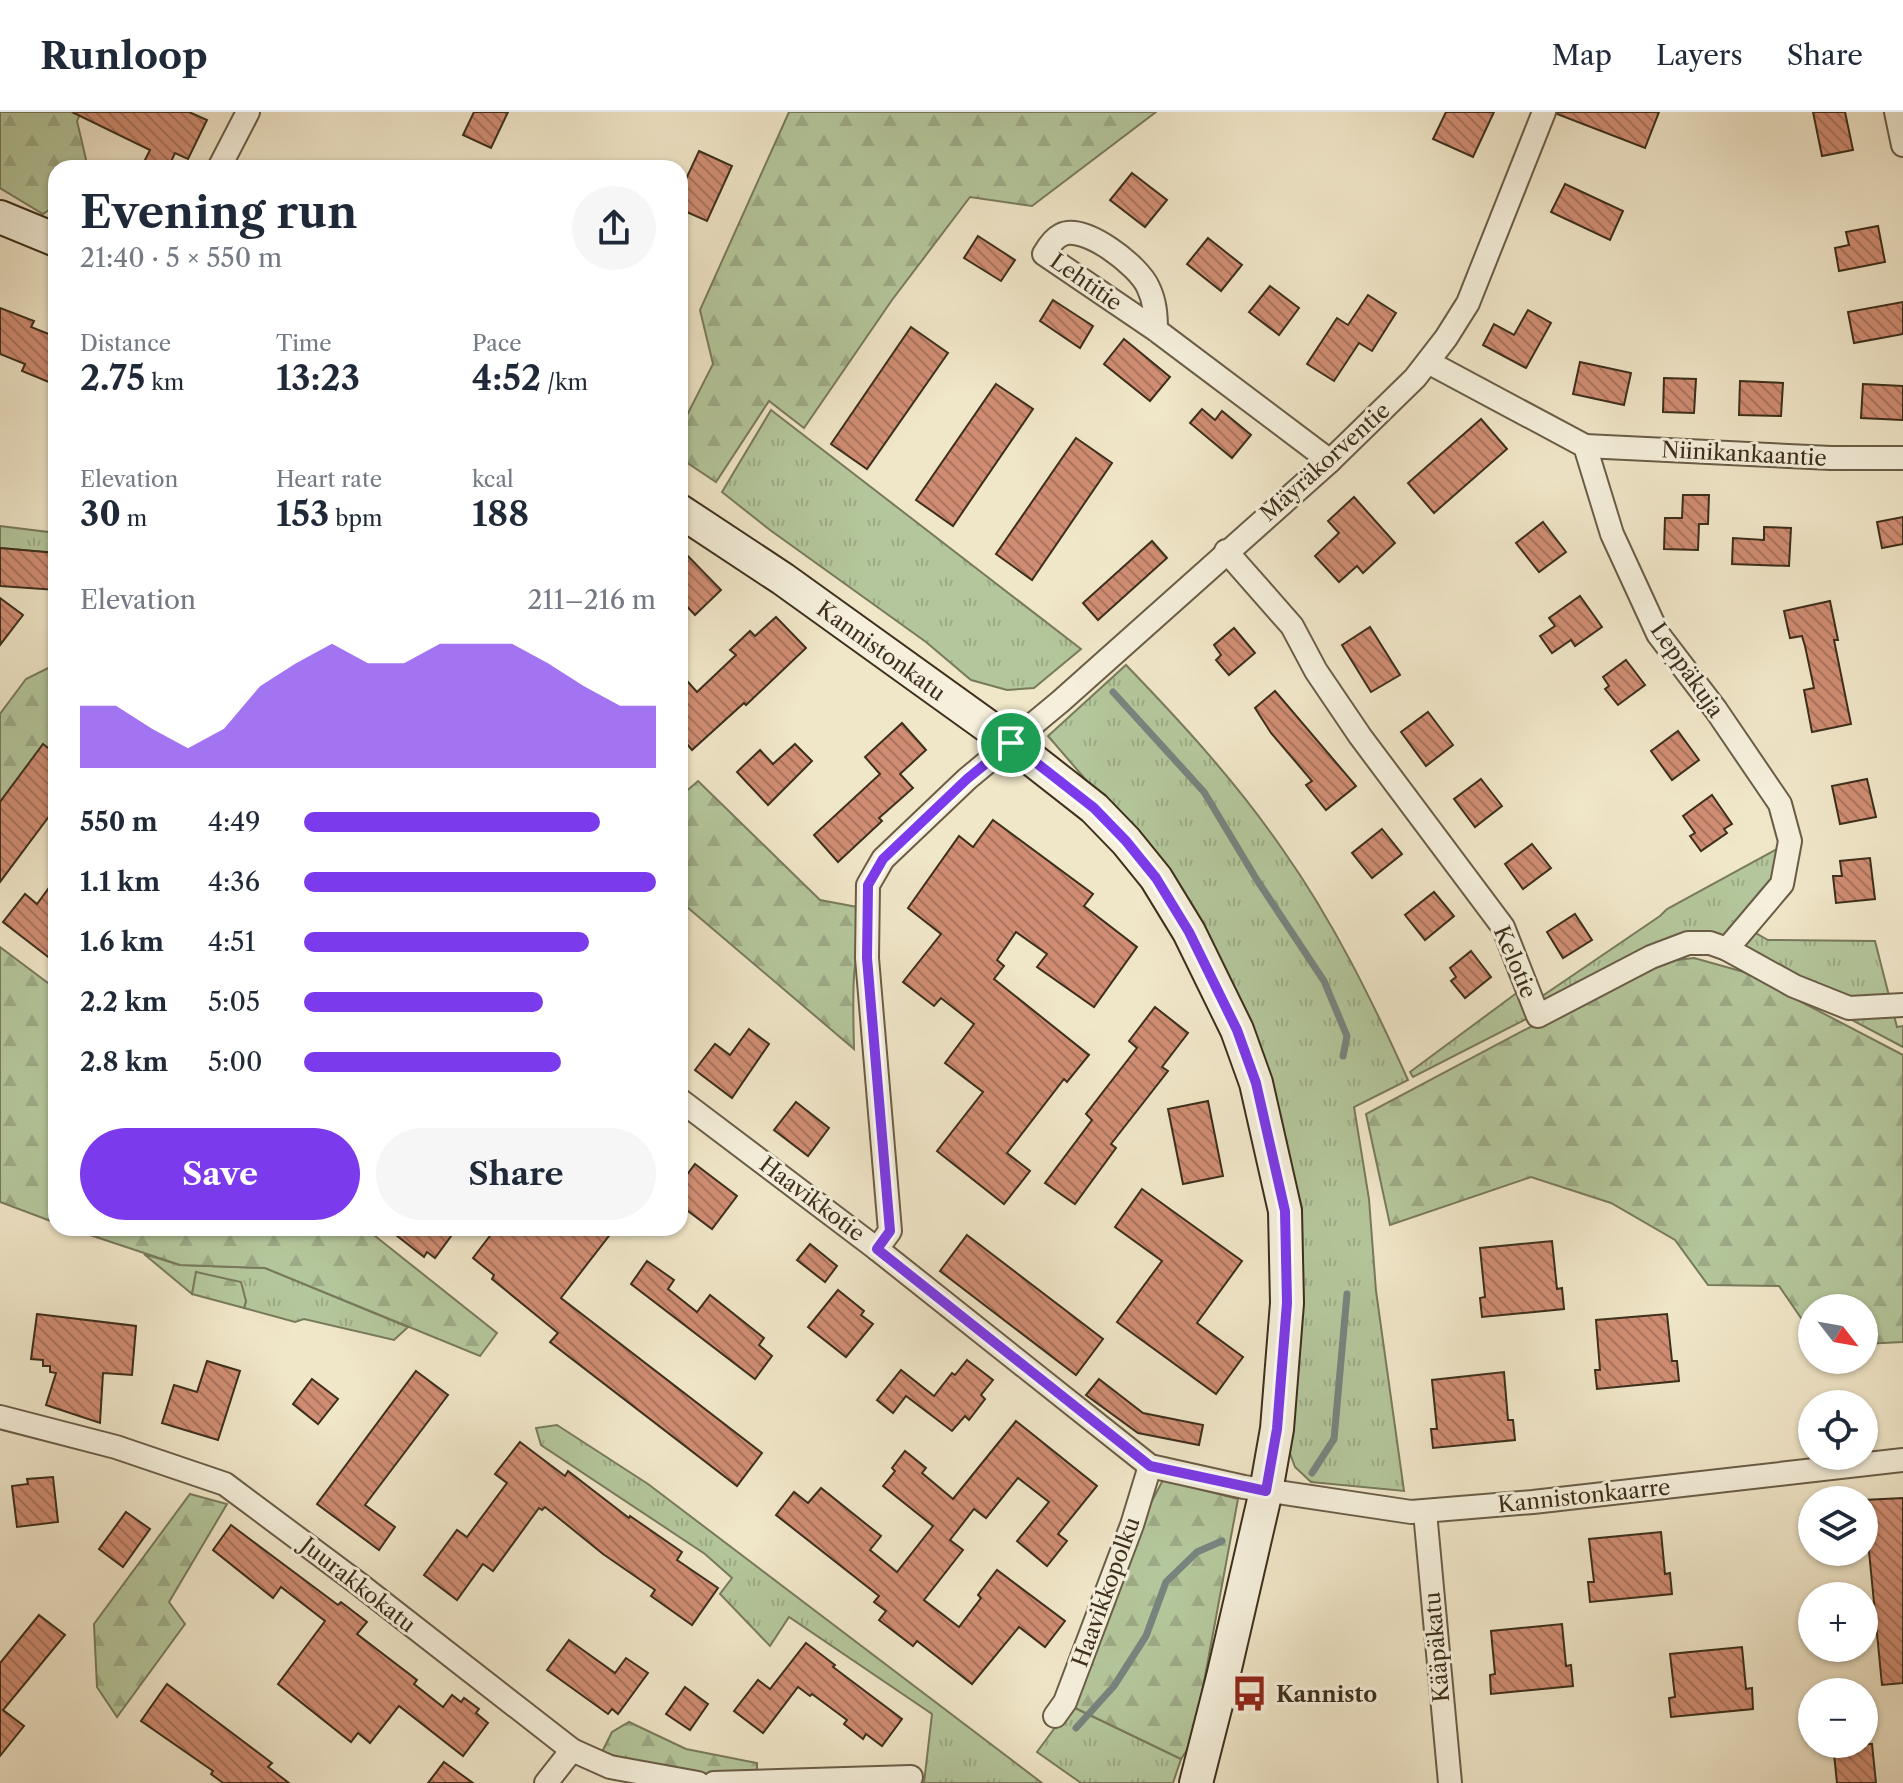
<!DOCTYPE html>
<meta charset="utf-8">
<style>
:root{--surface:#fff;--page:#f6f6f7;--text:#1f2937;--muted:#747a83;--line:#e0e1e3;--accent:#7c3aed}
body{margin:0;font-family:"Libre Caslon Text",serif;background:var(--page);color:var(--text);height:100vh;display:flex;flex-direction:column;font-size:30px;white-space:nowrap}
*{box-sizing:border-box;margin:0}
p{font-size:26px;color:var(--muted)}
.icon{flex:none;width:44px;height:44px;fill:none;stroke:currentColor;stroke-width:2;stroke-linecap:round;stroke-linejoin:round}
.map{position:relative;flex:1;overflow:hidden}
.side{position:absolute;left:48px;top:48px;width:640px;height:1076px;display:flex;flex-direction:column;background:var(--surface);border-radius:24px;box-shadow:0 2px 6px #0004}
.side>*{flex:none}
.needle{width:52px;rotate:121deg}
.fabs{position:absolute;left:1798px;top:1182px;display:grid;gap:16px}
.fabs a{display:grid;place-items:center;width:80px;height:80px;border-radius:50%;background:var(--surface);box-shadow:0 2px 6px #0004;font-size:40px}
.pin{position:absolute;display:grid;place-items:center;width:68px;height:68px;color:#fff;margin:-34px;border:4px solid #fff;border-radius:50%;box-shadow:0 2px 8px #0007}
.round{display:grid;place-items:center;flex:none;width:84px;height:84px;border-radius:42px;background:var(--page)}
.summary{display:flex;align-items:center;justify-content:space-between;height:136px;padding:0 32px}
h1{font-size:44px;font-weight:700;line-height:60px}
.metrics{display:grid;grid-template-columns:repeat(3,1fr);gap:12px;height:136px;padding:8px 32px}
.metrics div{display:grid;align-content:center}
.metrics b{font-size:34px;font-weight:700}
.metrics small{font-size:22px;font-weight:400}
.metrics p{font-size:22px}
.chart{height:224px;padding:16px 32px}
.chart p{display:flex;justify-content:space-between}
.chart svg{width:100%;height:144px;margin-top:8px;fill:var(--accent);opacity:.7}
.cta{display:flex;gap:16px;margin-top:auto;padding:16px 32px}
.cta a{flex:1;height:92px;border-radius:48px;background:var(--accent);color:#fff;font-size:32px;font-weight:700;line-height:92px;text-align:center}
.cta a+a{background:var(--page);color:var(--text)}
ul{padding:0 32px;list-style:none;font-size:26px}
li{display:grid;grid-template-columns:128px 96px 1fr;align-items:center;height:60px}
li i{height:20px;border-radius:10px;background:var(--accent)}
header{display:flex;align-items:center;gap:48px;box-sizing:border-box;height:112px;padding:0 40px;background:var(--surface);border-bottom:2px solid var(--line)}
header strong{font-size:38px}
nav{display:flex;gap:44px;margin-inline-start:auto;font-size:28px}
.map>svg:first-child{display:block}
.grass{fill:url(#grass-tufts);stroke:#787a5c;stroke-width:2}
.forest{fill:url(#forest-firs);stroke:#787a5c;stroke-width:2}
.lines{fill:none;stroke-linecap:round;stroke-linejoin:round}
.stream{stroke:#77847e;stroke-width:7}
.building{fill:url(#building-back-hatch);stroke:#3d2f1c;stroke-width:2}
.street-casing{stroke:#6a5d47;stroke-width:26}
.secondary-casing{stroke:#3d2f1c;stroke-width:36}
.street{stroke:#f5efdb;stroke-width:22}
.secondary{stroke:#f5efdb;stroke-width:32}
.route-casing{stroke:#fff;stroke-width:16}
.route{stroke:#7c3aed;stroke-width:10}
.labels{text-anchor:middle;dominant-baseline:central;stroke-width:6;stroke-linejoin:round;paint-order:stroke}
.street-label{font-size:22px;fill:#3d2f1c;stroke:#f5efdb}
.poi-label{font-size:22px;font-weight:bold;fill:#3d2f1c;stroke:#f5efdb;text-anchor:start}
</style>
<header>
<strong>Runloop</strong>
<nav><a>Map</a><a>Layers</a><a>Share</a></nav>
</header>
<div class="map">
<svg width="1903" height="1671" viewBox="0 0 1903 1671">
<defs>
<pattern id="grass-tufts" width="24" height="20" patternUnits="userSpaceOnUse" patternTransform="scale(2)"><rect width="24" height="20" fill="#b4c69b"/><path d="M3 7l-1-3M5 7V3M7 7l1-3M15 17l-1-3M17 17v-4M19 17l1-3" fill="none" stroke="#9caa85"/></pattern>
<pattern id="forest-firs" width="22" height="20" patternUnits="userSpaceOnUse" patternTransform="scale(2)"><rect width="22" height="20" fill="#b4c69b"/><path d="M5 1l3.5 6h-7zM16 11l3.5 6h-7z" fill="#9caa85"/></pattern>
<pattern id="building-back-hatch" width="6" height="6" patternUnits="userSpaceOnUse" patternTransform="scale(2)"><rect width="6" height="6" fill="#d08d73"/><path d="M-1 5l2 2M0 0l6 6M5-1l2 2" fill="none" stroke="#aa745e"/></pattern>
</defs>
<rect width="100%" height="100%" fill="#f0e6c8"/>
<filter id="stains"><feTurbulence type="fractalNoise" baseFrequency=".0025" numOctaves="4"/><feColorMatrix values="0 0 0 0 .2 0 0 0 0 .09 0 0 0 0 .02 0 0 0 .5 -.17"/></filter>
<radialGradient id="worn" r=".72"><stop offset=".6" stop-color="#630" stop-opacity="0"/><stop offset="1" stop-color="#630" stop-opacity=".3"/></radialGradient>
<!-- grass -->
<g class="grass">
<path d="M771,298L1081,537L1034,576L1007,578L971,568L926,530L770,418L722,380Z"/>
<path d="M0,414L56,421V441L0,436Z"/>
<path d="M1126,553C1182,611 1237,671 1283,738C1333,809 1372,888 1408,968L1354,995L1369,1087L1376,1179L1404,1379L1311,1370L1295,1355L1288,1336L1302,1096L1248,914L1169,764L1048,624Z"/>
<path d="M1788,731L1754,820L1768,828L1875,829L1897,915L1903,914V935L1750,854L1696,836L1655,841L1413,965L1410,960L1522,877L1529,893L1660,804L1667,797Z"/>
<path d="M144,1142L180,1153L265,1156L408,1215L394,1228L304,1207L295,1210L244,1196L246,1189L197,1160L192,1182Z"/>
<path d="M557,1313L648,1372L1042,1671H924L932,1602L789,1505L770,1534L720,1482L732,1466L705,1442L541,1333L536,1316Z"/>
<path d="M1071,1594L1181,1647L1173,1671H1081L1037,1640Z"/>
</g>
<!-- forest -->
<g class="forest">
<path d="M0,0H81L77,9L88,56H56V93L43,102L0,76Z"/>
<path d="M789,0H1156L1032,94L970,85L892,188L804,316L769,289L716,370L680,346V317L713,252L700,198Z"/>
<path d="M56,552V642L43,633L0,690V602L26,567Z"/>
<path d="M698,669L820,788L868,797C850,846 853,887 854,937L680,789V680L683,682Z"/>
<path d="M0,835L56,877V1111L0,1090Z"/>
<path d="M1694,846L1744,860L1903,943V1230L1864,1232V1196H1812V1222L1779,1174L1708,1173L1675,1128L1611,1091L1531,1065L1390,1113L1366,1002L1651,851Z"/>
<path d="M69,1116H365L497,1221L480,1244L265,1156L180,1153Z"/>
<path d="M196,1160L241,1170L246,1189L244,1196L192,1182Z"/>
<path d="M1163,1368L1238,1387L1193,1629L1181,1647L1071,1594L1137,1417Z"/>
<path d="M190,1382L227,1392L169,1490L185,1512L117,1605L97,1575L94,1512Z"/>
<path d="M629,1610L686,1637L757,1651V1671L740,1663L682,1664L602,1640L612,1620Z"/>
</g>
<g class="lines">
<!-- stream -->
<g class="stream">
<path d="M1113,580L1204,680L1257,768L1324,869L1347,924L1343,944"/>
<path d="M1312,1361L1334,1327L1347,1182"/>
<path d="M1076,1616L1114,1574L1146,1524L1166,1470L1197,1440L1222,1429"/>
</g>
</g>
<!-- building -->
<g class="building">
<path d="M72,0H189L207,8L188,47L175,41L168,56H141L150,38Z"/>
<path d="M474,0H508L491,36L463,23Z"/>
<path d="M1446,0H1494L1473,45L1433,27Z"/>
<path d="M1558,0H1659L1645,36L1557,2Z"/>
<path d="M1813,0H1845L1853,38L1822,44Z"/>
<path d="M699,39L732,54L707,109L680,97V80Z"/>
<path d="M1132,61L1167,88L1145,115L1110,88Z"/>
<path d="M1565,72L1623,99L1610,128L1551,100Z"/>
<path d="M1878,114L1885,150L1839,159L1835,136L1849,133L1846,120Z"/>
<path d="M978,124L1015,148L1001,169L964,146Z"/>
<path d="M1208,126L1242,153L1221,179L1187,152Z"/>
<path d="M1270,174L1299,196L1279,223L1249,200Z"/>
<path d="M1368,183L1396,201L1372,239L1359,231L1334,269L1307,252L1337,206L1348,213Z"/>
<path d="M1053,188L1093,214L1080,236L1040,209Z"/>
<path d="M1903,190V222L1854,231L1848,200Z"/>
<path d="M0,196L34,209L31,215L56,225V273L22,259L25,252L0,242Z"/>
<path d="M1528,198L1551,211L1526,256L1483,233L1494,212L1514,223Z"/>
<path d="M911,215L948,241L867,357L831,332Z"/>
<path d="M1124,227L1170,265L1150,289L1104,252Z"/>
<path d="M1580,250L1631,261L1624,293L1573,282Z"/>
<path d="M1664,266L1696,267L1694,301L1663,300Z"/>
<path d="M1740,269L1783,271L1781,304L1739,303Z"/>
<path d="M996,272L1033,297L953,414L916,388Z"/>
<path d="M1863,272L1903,274V308L1861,306Z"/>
<path d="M1202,297L1215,308L1222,299L1251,323L1232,346L1190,311Z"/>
<path d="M1481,307L1507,337L1434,401L1408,371Z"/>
<path d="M1076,326L1112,351L1032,468L996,442Z"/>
<path d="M1683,383H1709L1708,412H1699L1698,438L1664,437L1665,406H1682Z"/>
<path d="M1354,385L1395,431L1363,461L1357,454L1339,470L1315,444L1339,421L1328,409Z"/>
<path d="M1903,405V432L1882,436L1877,410Z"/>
<path d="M1543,410L1566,440L1539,460L1516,431Z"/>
<path d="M1764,415L1791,416L1789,454L1732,452L1733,426L1764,428Z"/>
<path d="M1152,429L1167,446L1098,508L1083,491Z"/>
<path d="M0,436L56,441V478L0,474Z"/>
<path d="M680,436L721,478L695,503L680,487Z"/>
<path d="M1580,484L1602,515L1575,534L1571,528L1552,541L1540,524L1555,514L1549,506Z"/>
<path d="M0,486L23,503L0,533Z"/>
<path d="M1830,489L1838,528H1834L1851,612L1812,620L1804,578L1814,576L1805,534L1802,524L1790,526L1784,499Z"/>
<path d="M776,505L806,536L746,593L744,591L692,638L680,624V561L697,580L736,543L730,538L750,519L755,524Z"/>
<path d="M1370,515L1400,563L1371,580L1342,533Z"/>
<path d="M1234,516L1255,541L1229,563L1216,548L1221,543L1214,533Z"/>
<path d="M1626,548L1645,573L1618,593L1605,577L1609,574L1603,565Z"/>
<path d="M1275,579L1356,674L1326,698L1306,673L1312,669L1271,621L1255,596Z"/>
<path d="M1428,600L1453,633L1426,654L1401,620Z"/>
<path d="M902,611L926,638L900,662L913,676L879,706L882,709L838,750L814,723L880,662L865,645Z"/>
<path d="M1678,619L1699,648L1672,668L1651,639Z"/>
<path d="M43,632L56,642V695L0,770V690Z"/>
<path d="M795,632L812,649L768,693L737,660L760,638L773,652Z"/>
<path d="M1481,667L1502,694L1475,715L1454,687Z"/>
<path d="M1867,667L1876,705L1840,712L1832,674Z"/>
<path d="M1712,683L1732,712L1724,717L1727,721L1701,739L1690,724L1695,721L1683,704Z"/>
<path d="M993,708L1093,782L1084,794L1137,835L1094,895L1037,855L1047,842L1016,820L997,848L1004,854L994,867L1089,943L1067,970L1064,967L1007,1041L1030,1059L1004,1092L937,1039L983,980L945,951L974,912L941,886L934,894L903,870L941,822L908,796L959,724L973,735Z"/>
<path d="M1382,717L1402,742L1372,766L1352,741Z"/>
<path d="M1532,732L1551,756L1523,777L1505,752Z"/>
<path d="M1870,746L1875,787L1836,791L1833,764H1842L1840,749Z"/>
<path d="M56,766V851L3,810L25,782L37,792Z"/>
<path d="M1434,780L1454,804L1425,828L1405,803Z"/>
<path d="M1575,802L1592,828L1563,846L1547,820Z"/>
<path d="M1471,839L1491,865L1465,886L1451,869L1456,865L1450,856Z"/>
<path d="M1155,895L1188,921L1162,955L1168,959L1111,1032L1116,1036L1075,1092L1045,1071L1092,1008L1086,1002L1137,936L1129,929Z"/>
<path d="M749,917L769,932L732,986L695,958L715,932L730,943Z"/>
<path d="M1208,989L1223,1064L1183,1072L1168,997Z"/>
<path d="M796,990L829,1016L808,1044L774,1018Z"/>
<path d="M695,1052L737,1084L712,1117L680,1093V1072Z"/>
<path d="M1142,1077L1242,1149L1197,1211L1243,1245L1216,1282L1117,1210L1162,1149L1115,1115Z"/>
<path d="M387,1116H457L435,1146L427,1140L424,1145Z"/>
<path d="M496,1116H615L561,1186L762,1341L737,1374L550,1230L558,1221L492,1167L494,1163L473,1146Z"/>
<path d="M967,1123L1103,1227L1076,1263L940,1159Z"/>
<path d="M1552,1129L1557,1177L1562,1176L1564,1197L1482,1205L1480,1186L1485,1185L1480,1136Z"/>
<path d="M810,1132L837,1154L825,1170L797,1148Z"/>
<path d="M647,1149L674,1168L668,1177L697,1200L710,1183L764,1226L759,1233L772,1244L755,1267L631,1172Z"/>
<path d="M838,1178L864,1199L861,1203L873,1212L846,1245L808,1215Z"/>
<path d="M37,1202L136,1214L132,1263L103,1261L100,1311L46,1293L56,1261L50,1260V1254H43V1248L31,1247Z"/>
<path d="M1667,1202L1672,1249H1677L1679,1269L1597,1277L1595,1258H1600L1596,1208Z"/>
<path d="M967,1248L993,1268L981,1283L985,1287L969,1308L965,1304L952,1319L906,1284L893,1301L877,1288L901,1258L934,1284L952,1261L955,1263Z"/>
<path d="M207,1249L240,1259L218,1328L162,1311L174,1273L197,1280Z"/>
<path d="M416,1259L448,1283L365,1393L395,1415L379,1438L317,1392Z"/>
<path d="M1504,1260L1508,1308H1513L1515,1328L1433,1336L1431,1317H1437L1432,1268Z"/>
<path d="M312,1267L338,1287L318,1312L293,1292Z"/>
<path d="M1099,1267L1143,1301L1203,1313L1199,1333L1138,1321L1086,1283Z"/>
<path d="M1016,1309L1097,1374L1058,1422L1067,1429L1047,1454L1017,1429L1049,1390L1018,1366L986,1406L974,1397L950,1428L963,1438L924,1488L959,1515L981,1486L978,1483L997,1458L1065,1509L1045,1535L1019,1515L972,1572L917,1529L913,1534L879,1508L886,1499L874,1490L879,1484L776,1403L794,1380L808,1391L821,1376L881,1424L870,1438L897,1460L933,1414L883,1374L895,1359L892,1356L905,1339L926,1356L922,1361L953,1387Z"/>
<path d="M520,1330L565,1364L568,1359L629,1406L630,1404L682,1440L677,1448L718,1476L692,1513L651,1484L655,1478L603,1442L545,1395L542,1398L539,1396L493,1459L483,1452L457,1488L424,1463L457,1418L467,1425L507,1371L495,1362Z"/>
<path d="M53,1365L58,1410L17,1415L12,1374L28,1372L27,1367Z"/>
<path d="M1903,1386V1571L1882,1573L1864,1388Z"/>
<path d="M126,1400L150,1417L123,1455L99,1437Z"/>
<path d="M231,1413L338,1493L341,1490L367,1510L357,1522L417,1568L414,1572L443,1595L452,1583L461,1590L464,1586L479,1597L476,1601L488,1611L463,1644L399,1594L370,1631L358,1621L351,1630L278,1572L325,1509L281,1475L273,1486L213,1438Z"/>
<path d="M1661,1420L1665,1462L1670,1461L1672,1482L1590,1490L1588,1470H1594L1589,1427Z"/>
<path d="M39,1503L65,1523L3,1598L24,1614L0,1644V1551Z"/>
<path d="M1562,1512L1566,1554L1571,1553L1573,1574L1491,1582L1490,1563L1495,1562L1491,1519Z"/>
<path d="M569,1528L615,1561L626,1546L648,1561L618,1602L612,1597L608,1602L547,1558Z"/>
<path d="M806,1531L835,1553L833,1555L902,1607L882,1634L866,1622L863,1627L844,1612L847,1608L812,1582L810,1584L798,1575L763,1621L734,1599L758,1568L770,1577Z"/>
<path d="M1742,1535L1746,1577L1752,1576L1753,1597L1671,1605L1669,1586L1675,1585L1670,1542Z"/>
<path d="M167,1572L272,1651L268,1655L289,1671H223L211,1662L213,1659L141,1609Z"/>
<path d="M685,1575L708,1592L690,1618L666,1602Z"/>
<path d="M1833,1632H1872L1876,1671H1837Z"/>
<path d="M444,1650L473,1671H428Z"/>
</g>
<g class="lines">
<defs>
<g id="street">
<path d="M1896,0L1903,33"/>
<path d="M219,56L248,0"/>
<path d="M1156,218C1156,203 1155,189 1148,175C1139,154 1084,111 1061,123C1053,127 1048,135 1044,142L1156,218L1330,349"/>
<path d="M1428,250L1585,334L1612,422L1658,522L1716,598L1780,692L1790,729L1782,772L1727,837"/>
<path d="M1585,334L1831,346H1903"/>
<path d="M1226,439L1292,514L1316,559L1360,624L1503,815L1538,904L1651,845L1688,831H1710L1727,837L1794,874L1849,896L1903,893"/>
<path d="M680,988L877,1137L1150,1354L1244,1375L1411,1400L1533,1390L1903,1348"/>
<path d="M877,1137L890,1119L867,846L868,773L883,747L967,667L1061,589L1330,349L1415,266L1446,226L1468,191L1544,0"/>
<path d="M0,1305L116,1335L225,1372L359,1472L572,1638L610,1655L698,1671"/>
<path d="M1425,1400L1450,1671"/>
<path d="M1055,1604L1065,1590L1132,1413L1150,1354"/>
<path d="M546,1671L572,1638"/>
<path d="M714,1671L911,1665"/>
</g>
<g id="secondary">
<path d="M0,105L56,128"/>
<path d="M680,399L783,467L1011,631L1094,696L1126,729L1156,766L1189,820L1237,918L1256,971L1285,1099L1287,1191L1277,1317L1266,1379L1223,1565L1196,1671"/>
</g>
</defs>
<!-- street casing -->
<use href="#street" class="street-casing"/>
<!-- secondary casing -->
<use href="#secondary" class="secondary-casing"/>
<!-- street -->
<use href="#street" class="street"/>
<!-- secondary -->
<use href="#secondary" class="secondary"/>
</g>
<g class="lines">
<defs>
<path id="route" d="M1011,631L1094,696L1126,729L1156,766L1189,820L1237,918L1256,971L1285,1099L1287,1191L1277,1317L1266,1379L1150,1354L877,1137L890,1119L867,846L868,773L883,747L967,667Z"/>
</defs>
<!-- route casing -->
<use href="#route" class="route-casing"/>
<!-- route -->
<use href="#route" class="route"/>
</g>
<!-- icons -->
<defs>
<symbol id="bus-bare" viewBox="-9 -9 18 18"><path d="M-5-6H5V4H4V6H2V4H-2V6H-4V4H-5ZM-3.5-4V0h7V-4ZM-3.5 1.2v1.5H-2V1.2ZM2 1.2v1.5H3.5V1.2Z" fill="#8f2418" stroke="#f5efdb" stroke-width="2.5" paint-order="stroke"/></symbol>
</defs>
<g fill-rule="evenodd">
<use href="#bus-bare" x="1224" y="1556" width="51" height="51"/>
</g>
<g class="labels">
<!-- street labels -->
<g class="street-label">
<text transform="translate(1086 170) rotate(35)">Lehtitie</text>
<text transform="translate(1744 342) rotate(3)">Niinikankaantie</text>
<text transform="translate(1325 350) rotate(-42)">Mäyräkorventie</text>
<text transform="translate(881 539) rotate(36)">Kannistonkatu</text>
<text transform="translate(1687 558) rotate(55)">Leppäkuja</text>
<text transform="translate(1515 850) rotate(67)">Kelotie</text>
<text transform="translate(812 1087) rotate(37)">Haavikkotie</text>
<text transform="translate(1584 1384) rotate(-6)">Kannistonkaarre</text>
<text transform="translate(358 1473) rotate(38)">Juurakkokatu</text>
<text transform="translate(1106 1480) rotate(-70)">Haavikkopolku</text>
<text transform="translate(1437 1535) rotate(-95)">Kääpäkatu</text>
</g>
<!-- poi labels -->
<g class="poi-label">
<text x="1276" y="1582">Kannisto</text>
</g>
</g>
<rect width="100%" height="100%" filter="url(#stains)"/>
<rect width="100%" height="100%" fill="url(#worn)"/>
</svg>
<div class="fabs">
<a><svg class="needle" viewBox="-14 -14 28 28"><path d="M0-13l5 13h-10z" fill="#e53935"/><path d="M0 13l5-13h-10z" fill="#747a83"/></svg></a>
<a><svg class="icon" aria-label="locate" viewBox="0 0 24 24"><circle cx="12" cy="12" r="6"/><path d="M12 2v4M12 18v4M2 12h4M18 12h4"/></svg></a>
<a><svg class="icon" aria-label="layers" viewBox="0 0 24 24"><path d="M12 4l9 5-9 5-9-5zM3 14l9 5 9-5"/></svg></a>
<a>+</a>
<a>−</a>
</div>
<div class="pin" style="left:1011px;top:631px;background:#1e9e55"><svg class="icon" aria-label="arrive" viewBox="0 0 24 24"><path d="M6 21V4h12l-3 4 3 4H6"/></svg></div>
<section class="side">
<div class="summary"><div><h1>Evening run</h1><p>21:40 · 5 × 550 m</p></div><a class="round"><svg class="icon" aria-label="share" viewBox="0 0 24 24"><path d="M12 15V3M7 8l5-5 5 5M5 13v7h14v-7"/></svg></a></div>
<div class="metrics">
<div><p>Distance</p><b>2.75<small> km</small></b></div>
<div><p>Time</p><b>13:23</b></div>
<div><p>Pace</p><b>4:52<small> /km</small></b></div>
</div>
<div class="metrics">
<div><p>Elevation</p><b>30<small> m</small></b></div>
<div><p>Heart rate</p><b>153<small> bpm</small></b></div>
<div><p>kcal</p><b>188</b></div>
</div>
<div class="chart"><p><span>Elevation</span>211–216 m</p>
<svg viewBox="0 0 160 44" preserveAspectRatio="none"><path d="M0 44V25L10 25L20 32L30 38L40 32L50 19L60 12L70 6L80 12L90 12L100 6L110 6L120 6L130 12L140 19L150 25L160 25V44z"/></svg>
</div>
<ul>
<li><b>550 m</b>4:49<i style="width:84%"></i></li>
<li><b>1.1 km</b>4:36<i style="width:100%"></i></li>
<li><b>1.6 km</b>4:51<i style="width:81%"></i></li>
<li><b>2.2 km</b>5:05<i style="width:68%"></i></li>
<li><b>2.8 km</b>5:00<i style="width:73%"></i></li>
</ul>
<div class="cta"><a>Save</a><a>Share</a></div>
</section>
</div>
